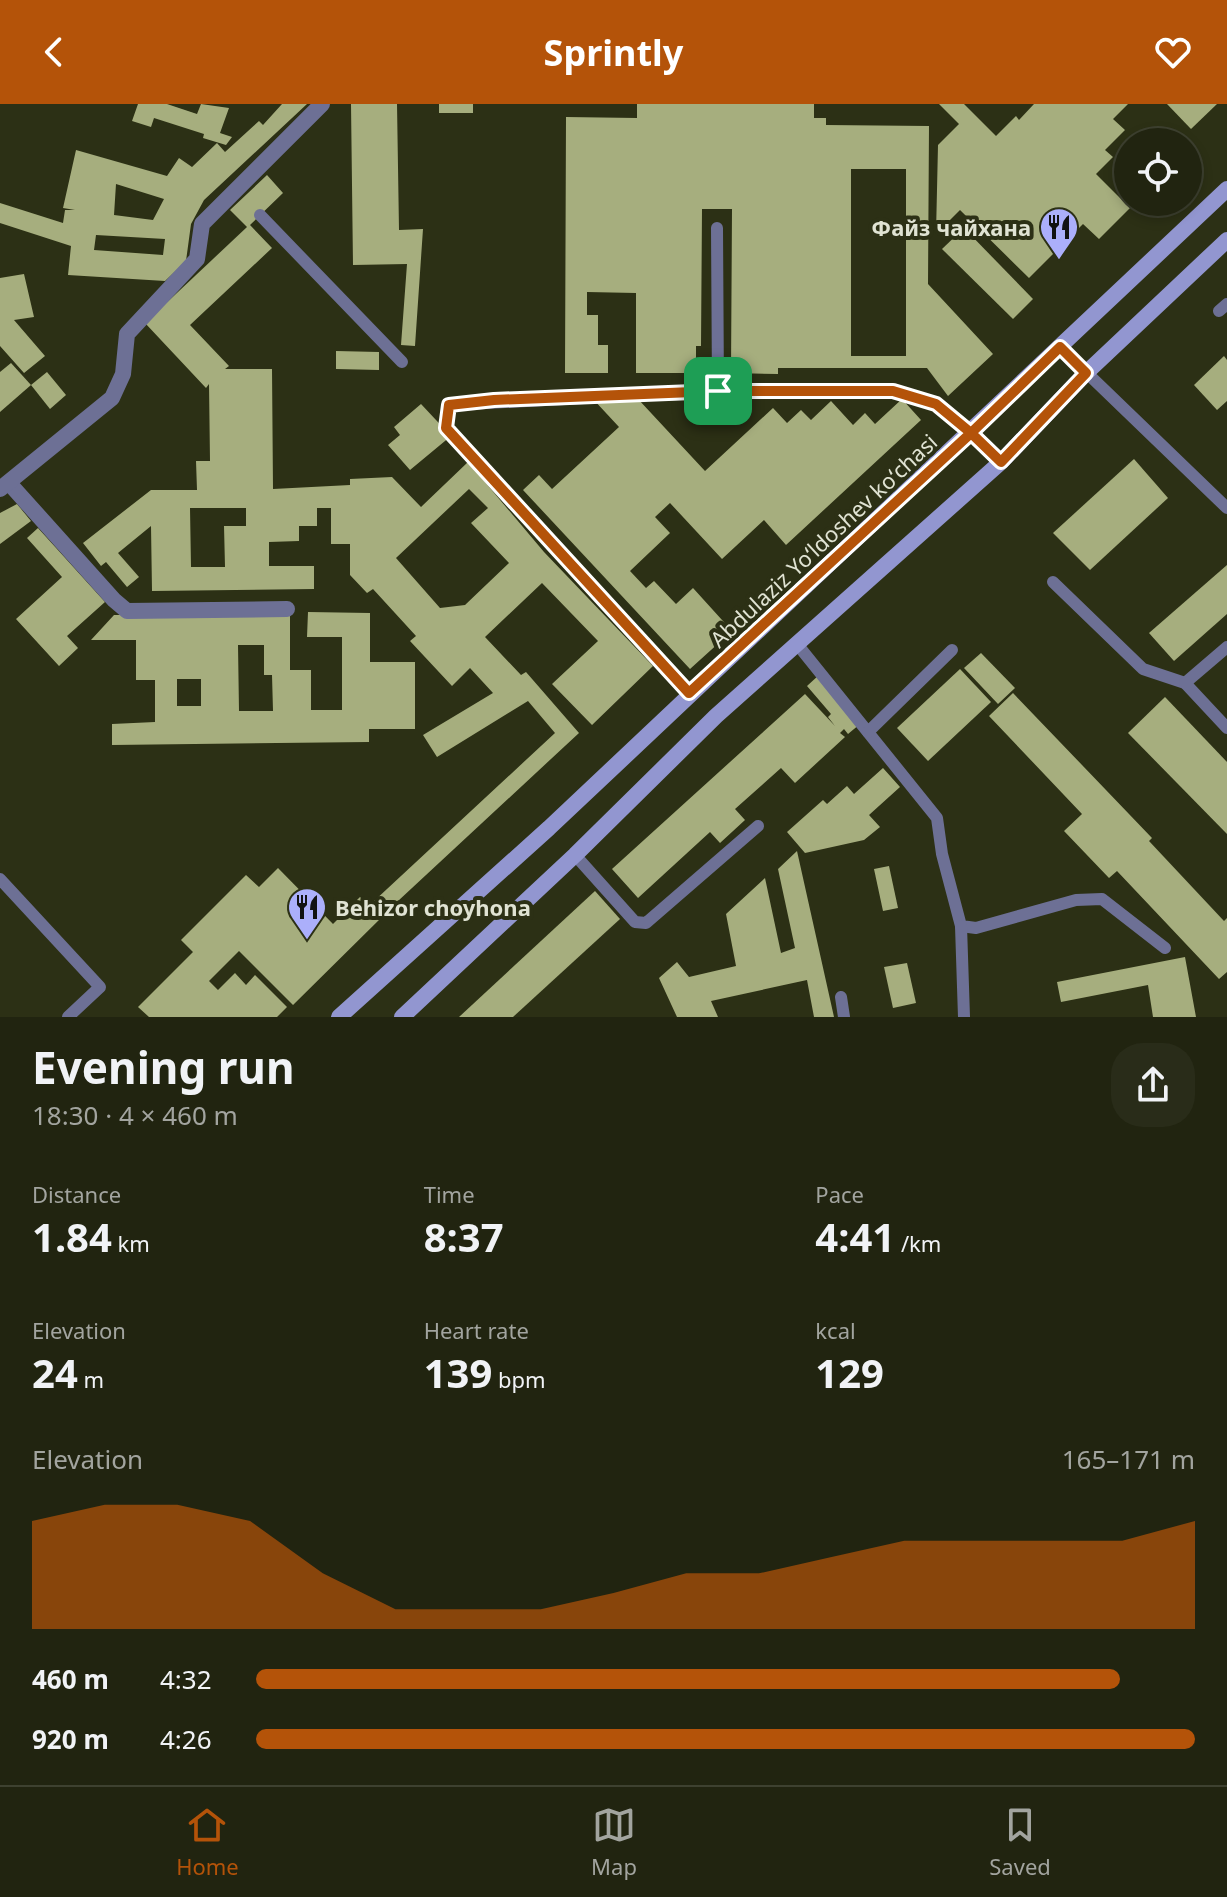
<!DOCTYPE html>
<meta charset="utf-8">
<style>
:root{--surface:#212410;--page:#292c19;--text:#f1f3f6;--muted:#a2a49f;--line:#3e4130;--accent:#b45309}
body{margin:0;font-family:"Noto Sans",sans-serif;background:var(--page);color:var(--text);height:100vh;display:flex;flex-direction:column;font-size:30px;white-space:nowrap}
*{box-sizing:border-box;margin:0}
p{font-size:26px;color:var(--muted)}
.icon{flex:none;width:44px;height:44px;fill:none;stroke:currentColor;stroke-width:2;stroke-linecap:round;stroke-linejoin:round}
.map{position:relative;height:913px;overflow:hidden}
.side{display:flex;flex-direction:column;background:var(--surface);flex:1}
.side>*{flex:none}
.tools{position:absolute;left:1114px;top:24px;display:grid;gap:16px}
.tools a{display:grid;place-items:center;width:88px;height:88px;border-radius:50%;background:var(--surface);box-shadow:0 4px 12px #0003,0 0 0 2px var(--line);font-size:40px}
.pin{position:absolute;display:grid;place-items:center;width:68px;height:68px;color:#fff;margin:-34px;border-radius:16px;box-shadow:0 4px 12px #0006}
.round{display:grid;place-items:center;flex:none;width:84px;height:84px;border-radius:32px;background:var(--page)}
.headline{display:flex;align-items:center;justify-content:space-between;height:136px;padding:0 32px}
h1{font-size:44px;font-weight:700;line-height:60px}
.figures{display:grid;grid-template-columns:repeat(3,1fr);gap:12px;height:136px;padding:8px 32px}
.figures div{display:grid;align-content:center}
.figures b{font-size:40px;font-weight:700}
.figures small{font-size:22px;font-weight:400}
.figures p{font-size:22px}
.chart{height:224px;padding:16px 32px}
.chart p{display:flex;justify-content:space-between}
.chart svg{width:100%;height:144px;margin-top:8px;fill:var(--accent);opacity:.7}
ul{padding:0 32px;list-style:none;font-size:26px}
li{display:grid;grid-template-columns:128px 96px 1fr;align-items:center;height:60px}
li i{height:20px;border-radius:10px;background:var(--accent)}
header{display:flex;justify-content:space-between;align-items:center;height:104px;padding:0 32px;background:var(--accent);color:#fff;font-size:36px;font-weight:700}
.dock{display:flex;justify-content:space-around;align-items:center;height:112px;border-top:2px solid var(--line);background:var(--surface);font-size:22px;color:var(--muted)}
.dock a{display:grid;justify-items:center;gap:4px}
.dock .selected{color:var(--accent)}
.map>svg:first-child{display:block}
.building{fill:#a6ae7e;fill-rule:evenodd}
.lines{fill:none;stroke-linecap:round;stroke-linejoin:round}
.service{stroke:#6d7095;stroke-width:12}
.minor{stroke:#6d7095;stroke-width:16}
.secondary{stroke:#9296d0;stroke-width:16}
.route-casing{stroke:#fff;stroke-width:16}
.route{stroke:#b45309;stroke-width:10}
.labels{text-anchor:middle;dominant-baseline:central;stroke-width:8;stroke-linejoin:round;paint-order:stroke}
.poi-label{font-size:22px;font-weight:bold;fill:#e0e3d3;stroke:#2c3015;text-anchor:end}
.street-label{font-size:22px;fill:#e0e3d3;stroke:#2c3015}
</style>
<header><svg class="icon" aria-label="back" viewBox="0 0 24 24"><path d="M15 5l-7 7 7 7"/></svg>Sprintly<svg class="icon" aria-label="heart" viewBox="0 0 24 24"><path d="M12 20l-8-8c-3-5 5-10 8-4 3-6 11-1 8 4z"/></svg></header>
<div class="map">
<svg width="1227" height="913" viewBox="0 0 1227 913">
<rect width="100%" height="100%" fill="#2c3015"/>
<!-- building -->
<g class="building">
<path d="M138,0H167L197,10L201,0L229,4L220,29L232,33L226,41L203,34L204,30L154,14L151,23L132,17Z"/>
<path d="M282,0H307L204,96L191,120L186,157L165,177L68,171L71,142L0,119V99L63,119L65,106H75L63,104L76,46L167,72L179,54L192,63L217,39L225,48L259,17L263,21ZM116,80L164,95L153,116L114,111ZM96,131L165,135L163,151L94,146Z"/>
<path d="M351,0H397L399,126L423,125L415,242L401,241L407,160L353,161Z"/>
<rect x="439" y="0" width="34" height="9"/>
<path d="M637,0H814V14H826V21L929,22L928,180L993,250L948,292L927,264H778V270L731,269L732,105H702L701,242H696V269H636V189L587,188V211H598V241H608V269H565L566,13L637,14ZM851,65H906V252H851Z"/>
<path d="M939,0H964L996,32L1016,12L1019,16L1034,0H1128L1113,15L1125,26L1105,46L1113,53L1096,70L1130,104L1099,135L1083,120L1029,174L960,106L936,130L938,41L959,20Z"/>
<path d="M1167,0H1217L1191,25Z"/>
<path d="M267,71L283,89L250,121L272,144L190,221L229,262L225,265H272L273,385L350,381V375L392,373L421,403L468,358L544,448L653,562L592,621L552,580L598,537L542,479L485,533L521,571L526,568L579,629L384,810L373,798L555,629L528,597L437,653L423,631L493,589L470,564L452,582L410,537L416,532L373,485L367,489L350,471V440H331V404H317V422H299V437L269,438V462H314V485L152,487L151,422L118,449L139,473L127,483L106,458L101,462L83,439L151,386H197L196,357H210L209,280L206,284L145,219L247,123L230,106ZM469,385L488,404L471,419L509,459L465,501L440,504L396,454ZM190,404H246V422H224L225,463H191Z"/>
<path d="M964,124L1033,195L1013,215L942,145Z"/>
<path d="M24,170L34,213L14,216L45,252L24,269L0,242V174Z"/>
<path d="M336,247L379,248V266L336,265Z"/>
<path d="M1224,252L1227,256V297L1217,306L1194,281Z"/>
<path d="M11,259L31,281L0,308V268Z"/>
<path d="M47,268L66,291L50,305L31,281Z"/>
<path d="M593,295H638L705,367L773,304L787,319L801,306L811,316L831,297L853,321L865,309L875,320L902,295L921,316L786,441L764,416L722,455L670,399L655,413L670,429L630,467L646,484L654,477L676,500L693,484L732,527L690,565L523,386L539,371L552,385L619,323Z"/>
<path d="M421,300L451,332L410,366L388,341L400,331L394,323Z"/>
<path d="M1134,355L1168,394L1090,466L1053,429Z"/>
<path d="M17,400L31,417L0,440V409Z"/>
<path d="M38,424L105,498L67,532L78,544L59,562L16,515L62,473L27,434Z"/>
<path d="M1227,461V510L1174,557L1149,529Z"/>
<path d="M308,508L370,509V558H415V625H369V638L112,641V620L155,618V576H136V536H91L114,511H290V566H311V606H342V533H307ZM238,541H264V571H272L273,607H239ZM177,575H201V602H177Z"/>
<path d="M981,549L1015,584L998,600L964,564Z"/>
<path d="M960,565L991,598L928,657L897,624Z"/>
<path d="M819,571L860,620L848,630L844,625L840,629L845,633L795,679L781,664L735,705L745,716L720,739L710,728L638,794L612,765L805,590L835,622L828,613L831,610L807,582Z"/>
<path d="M1013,589L1152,734L1149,737L1224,817L1227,814V868L1219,875L1117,767L1109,774L1064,727L1082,710L989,612Z"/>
<path d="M1165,593L1227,658V730L1128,629Z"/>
<path d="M883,664L900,683L869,711L880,723L864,736L805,749L787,728L823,696L827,700L847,682L854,690Z"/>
<path d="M797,747L834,913H814L807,876L711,897L718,913H677L659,874L677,858L689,873L736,862L726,810L765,774L781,849L795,844L778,765Z"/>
<path d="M889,762L898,804L883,807L874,765Z"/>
<path d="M278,764L333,820L360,793L381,814L293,901L239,847L209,877L218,886L235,869L246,881L255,871L287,903L277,913H149L138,903L193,848L181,836L246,771L259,783Z"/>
<path d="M595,787L620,815L513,913H459Z"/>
<path d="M1185,853L1196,913H1153L1148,881L1061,898L1057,878Z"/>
<path d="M907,859L916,899L893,904L884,863Z"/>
</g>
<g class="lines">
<!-- service -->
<g class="service">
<path d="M260,111L402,258"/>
<path d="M717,124L718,287"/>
<path d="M1219,207L1227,200"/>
<path d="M1060,243L1227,404"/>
<path d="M1053,478L1143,565L1185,579"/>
<path d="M797,540L937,714L942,750L961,822L976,824L1076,796L1102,795L1165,844"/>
<path d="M1227,543L1185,579L1227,624"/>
<path d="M689,589L446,324L449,301L718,287H893L936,300L1001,358"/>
<path d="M868,628L952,546"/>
<path d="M575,751L635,818L646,819L758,722"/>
<path d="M0,775L100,883L68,913"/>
<path d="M961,822L964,913"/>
<path d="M841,893L844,913"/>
</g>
<!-- minor -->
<g class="minor">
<path d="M9,379L114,496L127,507L287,505"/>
<path d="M0,385L112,294L123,270L127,230L197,155L202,120L322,0"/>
</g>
<!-- secondary -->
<g class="secondary">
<path d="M339,913L549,724L1227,85"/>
<path d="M402,913L575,751L716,612L1001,358L1086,269L1227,136"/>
</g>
</g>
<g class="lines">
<defs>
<path id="route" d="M718,287L494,296L449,301L446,324L689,589L971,329L1001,358L1086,269L1060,243L971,329L936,300L893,287H718"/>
</defs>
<!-- route casing -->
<use href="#route" class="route-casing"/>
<!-- route -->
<use href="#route" class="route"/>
</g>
<!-- icons -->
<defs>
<symbol id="restaurant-pin" viewBox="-11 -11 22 30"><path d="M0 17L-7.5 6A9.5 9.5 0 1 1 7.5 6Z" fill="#abaffb" stroke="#2c3015"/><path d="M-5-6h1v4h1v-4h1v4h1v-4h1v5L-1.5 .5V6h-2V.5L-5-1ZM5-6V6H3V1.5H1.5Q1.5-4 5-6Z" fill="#111"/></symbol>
</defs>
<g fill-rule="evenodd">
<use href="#restaurant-pin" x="1037" y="101" width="44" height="60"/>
<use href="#restaurant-pin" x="285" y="781" width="44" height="60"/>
</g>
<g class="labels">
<!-- poi labels -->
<g class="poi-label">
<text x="1031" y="123">Файз чайхана</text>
<text x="335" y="803" text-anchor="start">Behizor choyhona</text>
</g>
<!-- street labels -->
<g class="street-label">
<text transform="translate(823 436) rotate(-43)">Abdulaziz Yoʻldoshev koʻchasi</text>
</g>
</g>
</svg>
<div class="tools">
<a><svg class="icon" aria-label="locate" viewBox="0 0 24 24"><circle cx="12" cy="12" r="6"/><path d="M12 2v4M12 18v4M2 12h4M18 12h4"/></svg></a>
</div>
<div class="pin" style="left:718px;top:287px;background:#1e9e55"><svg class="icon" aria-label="arrive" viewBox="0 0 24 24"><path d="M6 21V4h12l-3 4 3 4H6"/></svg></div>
</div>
<section class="side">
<div class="headline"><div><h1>Evening run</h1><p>18:30 · 4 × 460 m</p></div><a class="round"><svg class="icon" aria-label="share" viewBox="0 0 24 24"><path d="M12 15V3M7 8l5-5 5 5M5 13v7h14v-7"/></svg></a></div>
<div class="figures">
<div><p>Distance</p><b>1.84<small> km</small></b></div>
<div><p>Time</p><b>8:37</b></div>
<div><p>Pace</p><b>4:41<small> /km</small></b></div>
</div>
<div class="figures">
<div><p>Elevation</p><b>24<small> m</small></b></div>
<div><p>Heart rate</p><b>139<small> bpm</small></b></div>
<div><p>kcal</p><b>129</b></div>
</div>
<div class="chart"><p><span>Elevation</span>165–171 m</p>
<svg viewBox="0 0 160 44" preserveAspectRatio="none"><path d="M0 44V11L10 6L20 6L30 11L40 27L50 38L60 38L70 38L80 33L90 27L100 27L110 22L120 17L130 17L140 17L150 17L160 11V44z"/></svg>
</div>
<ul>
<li><b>460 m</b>4:32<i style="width:92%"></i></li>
<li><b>920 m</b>4:26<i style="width:100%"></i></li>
</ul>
</section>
<nav class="dock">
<a class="selected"><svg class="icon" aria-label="home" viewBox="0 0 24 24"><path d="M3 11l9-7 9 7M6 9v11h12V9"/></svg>Home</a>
<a><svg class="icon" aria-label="map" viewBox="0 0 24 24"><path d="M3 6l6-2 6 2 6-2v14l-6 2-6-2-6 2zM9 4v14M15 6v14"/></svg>Map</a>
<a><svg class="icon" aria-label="saved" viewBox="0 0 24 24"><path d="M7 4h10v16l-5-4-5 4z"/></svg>Saved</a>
</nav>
